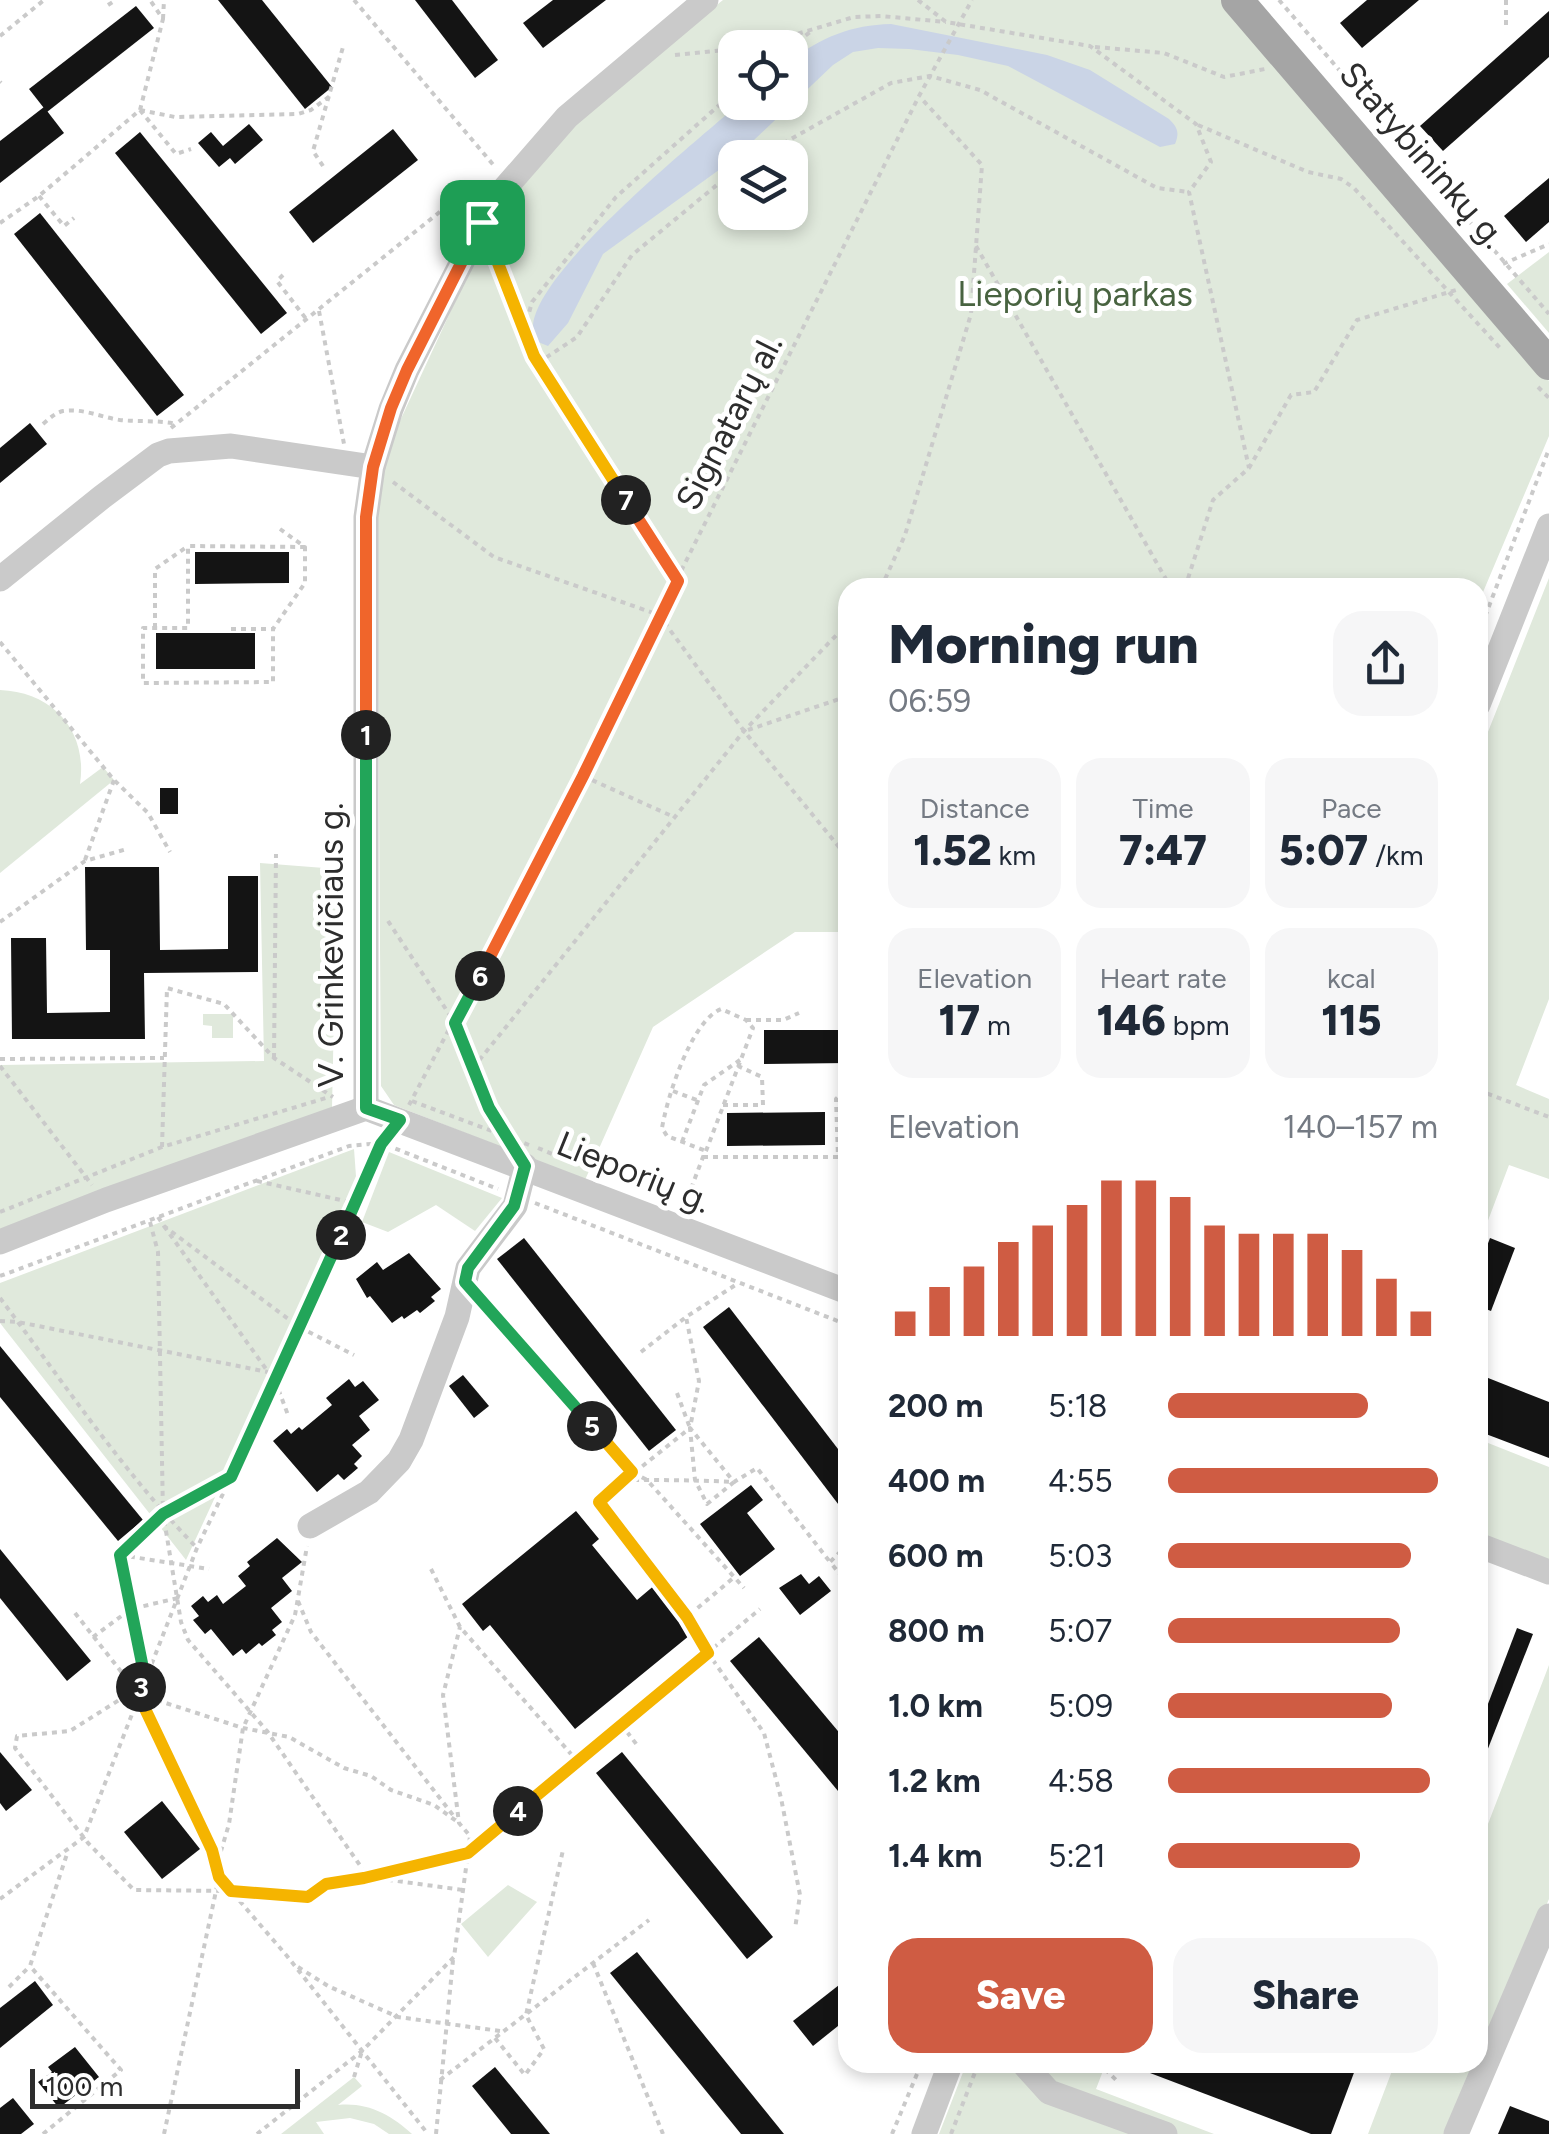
<!DOCTYPE html>
<meta charset="utf-8">
<style>
:root{--surface:#fff;--page:#f6f6f7;--text:#1f2937;--muted:#747a83;--accent:#cf5c43}
body{margin:0;font-family:Figtree,sans-serif;background:var(--page);color:var(--text);height:100vh;display:flex;flex-direction:column;font-size:38px;white-space:nowrap}
*{box-sizing:border-box;margin:0}
p{font-size:32px;color:var(--muted)}
.icon{flex:none;width:55px;height:55px;fill:none;stroke:currentColor;stroke-width:2;stroke-linecap:round;stroke-linejoin:round}
.map{position:relative;flex:1;overflow:hidden}
.details{position:absolute;left:838px;top:578px;width:650px;height:1495px;display:flex;flex-direction:column;background:var(--surface);border-radius:30px;box-shadow:0 5px 15px #0003}
.details>*{flex:none}
.buttons{position:absolute;left:718px;top:30px;display:grid;gap:20px}
.buttons a{display:grid;place-items:center;width:90px;height:90px;border-radius:20px;background:var(--surface);box-shadow:0 5px 15px #0003;font-size:50px}
.scale{position:absolute;left:30px;bottom:25px;width:270px;box-sizing:border-box;padding-left:10px;border:5px solid #2d2d2d;border-top:0;font-size:28px;line-height:35px;white-space:nowrap;color:#2d2d2d;-webkit-text-stroke:8px #fff;paint-order:stroke}
.pin{position:absolute;display:grid;place-items:center;width:85px;height:85px;color:#fff;margin:-42px;border-radius:20px;box-shadow:0 5px 15px #0006}
.km{position:absolute;width:50px;height:50px;margin:-25px;border-radius:50%;background:#222;color:#fff;font-size:28px;line-height:50px;text-align:center}
.round{display:grid;place-items:center;flex:none;width:105px;height:105px;border-radius:30px;background:var(--page)}
.head{display:flex;align-items:center;justify-content:space-between;height:170px;padding:0 50px}
h1{font-size:55px;font-weight:800;line-height:75px}
.stats{display:grid;grid-template-columns:repeat(3,1fr);gap:15px;height:170px;padding:10px 50px}
.stats div{display:grid;align-content:center;border-radius:25px;background:var(--page);text-align:center}
.stats b{font-size:42px;font-weight:800}
.stats small{font-size:28px;font-weight:400}
.stats p{font-size:28px}
.chart{height:280px;padding:20px 50px}
.chart p{display:flex;justify-content:space-between}
.chart svg{width:100%;height:180px;margin-top:10px;stroke:var(--accent);stroke-width:6}
.primary-button{display:flex;gap:20px;margin-top:auto;padding:20px 50px}
.primary-button a{flex:1;height:115px;border-radius:30px;background:var(--accent);color:#fff;font-size:40px;font-weight:800;line-height:115px;text-align:center}
.primary-button a+a{background:var(--page);color:var(--text)}
ul{padding:0 50px;list-style:none;font-size:32px}
li{display:grid;grid-template-columns:160px 120px 1fr;align-items:center;height:75px}
li i{height:25px;border-radius:12px;background:var(--accent)}
.map>svg:first-child{display:block}
.green{fill:#e0e9dc;fill-rule:evenodd}
.water{fill:#cad4e6}
.building{fill:#141414}
.lines{fill:none;stroke-linecap:round;stroke-linejoin:round}
.path{stroke:#cacaca;stroke-width:4;stroke-dasharray:5 5;stroke-linecap:butt}
.minor{stroke:#cacaca;stroke-width:25}
.major{stroke:#a5a5a5;stroke-width:32}
.split-1-casing{stroke:#fff;stroke-width:20}
.split-2-casing{stroke:#fff;stroke-width:20}
.split-3-casing{stroke:#fff;stroke-width:20}
.split-4-casing{stroke:#fff;stroke-width:20}
.split-5-casing{stroke:#fff;stroke-width:20}
.split-6-casing{stroke:#fff;stroke-width:20}
.split-7-casing{stroke:#fff;stroke-width:20}
.split-8-casing{stroke:#fff;stroke-width:20}
.split-1{stroke:#f0652b;stroke-width:12}
.split-2{stroke:#22a559;stroke-width:12}
.split-3{stroke:#22a559;stroke-width:12}
.split-4{stroke:#f5b400;stroke-width:12}
.split-5{stroke:#f5b400;stroke-width:12}
.split-6{stroke:#22a559;stroke-width:12}
.split-7{stroke:#f0652b;stroke-width:12}
.split-8{stroke:#f5b400;stroke-width:12}
.labels{text-anchor:middle;dominant-baseline:central;stroke-width:10;stroke-linejoin:round;paint-order:stroke}
.street-label{font-size:35px;fill:#2d2d2d;stroke:#fff}
.park-label{font-size:35px;fill:#486340;stroke:#fff}
</style>
<div class="map">
<svg width="1549" height="2134" viewBox="0 0 1549 2134">
<rect width="100%" height="100%" fill="#fff"/>
<!-- green -->
<g class="green">
<path d="M723,0H1222L1549,381V436L1478,604V588H848L847,932H795L653,1027L585,1180L394,1105L381,1086L377,520L385,467L399,423L498,209L585,110ZM735,48H790V102H735ZM735,158H790V212H735Z"/>
<path d="M1549,252V333L1507,284Z"/>
<path d="M1549,578V999L1516,1085L1549,1099V1179L1509,1165L1478,1247V757Z"/>
<path d="M0,690C53,692 88,731 80,784L103,767L114,780L0,873Z"/>
<path d="M260,863L337,869L332,1108L0,1233V1065L264,1061Z"/>
<path d="M203,1014H233V1038H212V1026L203,1025Z"/>
<path d="M354,1149L357,1190L186,1560L0,1323V1283Z"/>
<path d="M389,1152L502,1198L475,1231L436,1205L388,1232L362,1222Z"/>
<path d="M1478,1439L1549,1467V1560L1478,1533Z"/>
<path d="M1549,1665V1899L1448,2134H1368L1395,2063L1478,2062V1850Z"/>
<path d="M508,1885L537,1902L488,1957L461,1924Z"/>
<path d="M967,2062L1106,2063L1096,2089L1214,2134H939Z"/>
<path d="M354,2077L362,2086L338,2105C368,2102 391,2115 412,2134H389L374,2124L350,2118L316,2122L324,2134H281Z"/>
</g>
<!-- water -->
<path class="water" d="M891,24L1047,55L1090,70L1169,119C1177,127 1180,132 1175,144L1160,147L1008,66L958,55L909,49L878,48L853,52L833,65L734,159L603,254L568,323L548,346L538,342C536,338 534,332 533,328C532,273 698,140 740,103L790,102V61C822,37 851,25 891,24Z"/>
<!-- building -->
<g class="building">
<path d="M218,0H262L332,87L305,109Z"/>
<path d="M415,0H452L498,60L475,78Z"/>
<path d="M553,0H606L543,48L523,23Z"/>
<path d="M1367,0H1419L1362,48L1340,23Z"/>
<path d="M136,6L154,28L47,112L29,89Z"/>
<path d="M1549,11V57L1443,151L1420,126Z"/>
<path d="M44,107L64,133L0,183V141Z"/>
<path d="M249,124L263,140L235,164L230,158L219,167L198,143L211,132L223,146Z"/>
<path d="M393,129L418,160L313,243L289,212Z"/>
<path d="M140,132L287,313L261,334L115,153Z"/>
<path d="M1549,178V222L1526,242L1504,216Z"/>
<path d="M40,213L184,395L157,416L14,234Z"/>
<path d="M30,423L47,444L0,483V448Z"/>
<path d="M195,552H289V583L195,584Z"/>
<rect x="156" y="633" width="99" height="36"/>
<rect x="160" y="788" width="18" height="26"/>
<path d="M85,867H159L160,950L228,949V876H258V972L144,973L145,1039H12L11,938H46L47,1013L110,1012V950H86Z"/>
<path d="M764,1030H848V1063L764,1064Z"/>
<path d="M825,1112V1145L727,1146V1113Z"/>
<path d="M524,1238L676,1430L649,1451L497,1259Z"/>
<path d="M1490,1238L1515,1248L1491,1311L1478,1306V1270Z"/>
<path d="M409,1253L441,1289L431,1297L435,1301L420,1313L417,1310L404,1319L402,1316L392,1323L370,1296L367,1298L356,1279L377,1262L383,1270Z"/>
<path d="M729,1307L848,1462V1517L703,1327Z"/>
<path d="M0,1346L143,1520L118,1541L0,1397Z"/>
<path d="M1478,1374L1549,1402V1458L1478,1431Z"/>
<path d="M463,1375L489,1406L474,1418L449,1386Z"/>
<path d="M349,1379L355,1387L363,1381L379,1400L359,1416L370,1430L352,1445L362,1456L354,1464L358,1468L344,1480L338,1474L317,1492L273,1441L287,1429L291,1434L299,1427L302,1430L332,1405L326,1398Z"/>
<path d="M751,1485L763,1500L747,1513L775,1549L740,1576L700,1524Z"/>
<path d="M576,1511L599,1539L592,1545L637,1600L656,1584L695,1631L575,1729L490,1625L483,1631L462,1604Z"/>
<path d="M277,1538L302,1562L282,1578L292,1591L271,1608L282,1622L272,1630L276,1635L262,1646L259,1643L246,1654L242,1649L233,1656L211,1629L205,1634L193,1620L199,1616L191,1606L203,1596L208,1602L217,1595L223,1604L246,1586L238,1576L250,1566L247,1562Z"/>
<path d="M0,1549L91,1661L67,1681L0,1598Z"/>
<path d="M801,1574L809,1584L819,1576L831,1591L800,1615L779,1588Z"/>
<path d="M1517,1628L1533,1634L1478,1774V1730Z"/>
<path d="M759,1637L848,1743V1803L730,1661Z"/>
<path d="M0,1752L32,1790L6,1811L0,1803Z"/>
<path d="M622,1752L773,1937L747,1959L596,1773Z"/>
<path d="M162,1801L200,1849L162,1879L124,1832Z"/>
<path d="M637,1952L784,2134H741L610,1973Z"/>
<path d="M848,1978V2018L813,2046L793,2021Z"/>
<path d="M35,1981L53,2005L0,2048V2008Z"/>
<path d="M75,2047L99,2077L59,2108L38,2082L52,2072L48,2067Z"/>
<path d="M1121,2062H1358L1331,2134H1311Z"/>
<path d="M495,2067L550,2134H511L472,2086Z"/>
<path d="M13,2098L34,2124L21,2134H0V2108Z"/>
<path d="M1510,2106L1549,2121V2134H1498Z"/>
</g>
<g class="lines">
<!-- path -->
<g class="path">
<path d="M354,0L496,168"/>
<path d="M918,0L946,22L1090,46L1196,124L1211,162L1189,192L1249,468"/>
<path d="M1279,0L1549,314"/>
<path d="M1506,0V26"/>
<path d="M108,5L116,0"/>
<path d="M163,19L164,0"/>
<path d="M0,36L44,0"/>
<path d="M1095,47L1164,53L1224,77L1265,69"/>
<path d="M750,48L854,17L881,16L946,22"/>
<path d="M790,48L810,32"/>
<path d="M675,55L735,49"/>
<path d="M0,82L1,83"/>
<path d="M140,110L175,117L298,114L311,110L330,96"/>
<path d="M140,110L176,154L191,149"/>
<path d="M1198,125L1308,172L1341,179L1354,188L1500,348"/>
<path d="M757,158L891,83L930,76L980,90L1157,188L1189,192"/>
<path d="M323,166L313,151L343,47"/>
<path d="M39,196L64,226L74,218"/>
<path d="M0,223L39,196L140,110L163,19L150,0"/>
<path d="M976,246L1171,588"/>
<path d="M493,249L534,356L677,580"/>
<path d="M1503,264L1549,244"/>
<path d="M283,275L277,281L307,320"/>
<path d="M319,311L344,444"/>
<path d="M524,331L532,302L616,197L735,91"/>
<path d="M538,363L577,337L632,255L735,170"/>
<path d="M1538,387L1549,398"/>
<path d="M43,424C50,418 55,413 63,411C83,408 100,417 120,420C139,422 158,420 177,424"/>
<path d="M171,428L467,190"/>
<path d="M393,482L494,557L659,615L744,731L848,858"/>
<path d="M280,529L305,547V583L273,629V682L143,683V628H188V546L305,547"/>
<path d="M881,588L905,535L971,314L982,165L920,97"/>
<path d="M1185,588L1213,500L1249,468L1291,395L1314,392L1357,320L1456,290"/>
<path d="M155,628V569L188,546"/>
<path d="M231,629H273"/>
<path d="M1478,635L1549,449"/>
<path d="M0,642L114,780L148,813L170,852"/>
<path d="M748,730L848,696"/>
<path d="M583,776L674,817"/>
<path d="M85,860L114,780"/>
<path d="M388,921L455,1023L489,1108L508,1134"/>
<path d="M0,922L85,861L127,849"/>
<path d="M746,1020H783L799,1013"/>
<path d="M274,1058L276,854"/>
<path d="M0,1059L164,1058"/>
<path d="M0,1066L92,1185"/>
<path d="M473,1068L744,731L848,623"/>
<path d="M1478,1090L1549,1117"/>
<path d="M673,1091L697,1100"/>
<path d="M412,1101L529,1145"/>
<path d="M409,1105L583,776L659,615L919,96L972,0"/>
<path d="M723,1105H763L762,1077L738,1066"/>
<path d="M682,1142L704,1085L740,1060"/>
<path d="M162,1147L167,988L224,1004L274,1058L333,1097"/>
<path d="M538,1148L557,1156"/>
<path d="M703,1157H838L836,1099L848,1087"/>
<path d="M257,1181L354,1203"/>
<path d="M535,1203L848,1325"/>
<path d="M684,1207L703,1157L706,1151L753,1028L746,1020L721,1009C691,1021 667,1098 662,1128L667,1136L706,1151"/>
<path d="M0,1212L162,1147L326,1098"/>
<path d="M158,1217L164,1226L299,1327L354,1355"/>
<path d="M150,1222L158,1252L163,1513L181,1622L188,1640L267,1731L368,1877L463,1890"/>
<path d="M164,1226L276,1383L288,1415"/>
<path d="M0,1276L349,1146L381,1143L498,1189"/>
<path d="M0,1298C64,1383 123,1472 197,1548"/>
<path d="M481,1300L632,1472L647,1480L744,1588"/>
<path d="M0,1321L18,1322L268,1372"/>
<path d="M641,1352L686,1317"/>
<path d="M677,1393L690,1428"/>
<path d="M624,1480C661,1480 697,1480 734,1482L707,1504L695,1480L690,1428L699,1381L686,1317L737,1284"/>
<path d="M848,1544L830,1562L848,1584"/>
<path d="M120,1555L163,1513L231,1477"/>
<path d="M120,1555L145,1678"/>
<path d="M120,1555L209,1569"/>
<path d="M431,1569L460,1627L578,1762"/>
<path d="M732,1579L687,1617L599,1501L690,1428L734,1482L757,1468L830,1562"/>
<path d="M298,1601L311,1632L456,1819"/>
<path d="M75,1613L134,1688"/>
<path d="M687,1617L708,1653L764,1733L781,1798L800,1895L795,1929"/>
<path d="M93,1637L131,1609L178,1598"/>
<path d="M135,1690L70,1731L17,1736L15,1748L88,1843L134,1890L231,1891L308,1897L326,1884L364,1878L468,1853L470,1836L459,1823L443,1695L460,1627"/>
<path d="M138,1694L243,1728L289,1737L344,1768L371,1776L391,1790L434,1805L459,1823"/>
<path d="M139,1696L212,1850L219,1877L287,1956L428,2134"/>
<path d="M621,1724L637,1745"/>
<path d="M218,1861L229,1824L243,1728L295,1615L307,1546"/>
<path d="M0,1899L84,1837L197,1548L276,1383L386,1137"/>
<path d="M593,1963L663,2134"/>
<path d="M298,1967L328,1986L398,2017L500,2031"/>
<path d="M9,1987L30,1966"/>
<path d="M495,2038L525,2075L544,2049L526,2015L563,1850"/>
<path d="M1098,2062L1116,2080"/>
<path d="M354,2077L362,2051"/>
<path d="M440,2080L649,1920"/>
<path d="M43,2134L121,2070L30,1966L68,1851"/>
<path d="M164,2134L219,1877"/>
<path d="M257,2134L362,2051L454,1957L468,1853L760,1609"/>
<path d="M436,2134L453,1960"/>
<path d="M892,2134L922,2062"/>
<path d="M951,2134L979,2062"/>
</g>
<!-- minor -->
<g class="minor">
<path d="M0,579L102,497L158,455L169,451L231,446L373,467"/>
<path d="M1478,705L1549,526"/>
<path d="M366,1108V517L373,467L391,409L407,370L492,203L567,117L706,0"/>
<path d="M0,1242L106,1200L366,1108L848,1292"/>
<path d="M310,1526L369,1492L399,1461L411,1440L457,1317L468,1268L515,1206L525,1166"/>
<path d="M1478,1545L1549,1572"/>
<path d="M1022,2062L1049,2092L1165,2134"/>
<path d="M924,2134L951,2062"/>
<path d="M1456,2134L1549,1916"/>
</g>
<!-- major -->
<path class="major" d="M1237,0L1549,364"/>
</g>
<g class="lines">
<defs>
<path id="split-1" d="M366,735V517L373,467L391,408L407,370L482,222"/>
<path id="split-2" d="M341,1235L381,1144L400,1120L366,1108V735"/>
<path id="split-3" d="M141,1687L145,1678L120,1555L163,1514L231,1477L341,1235"/>
<path id="split-4" d="M141,1687L138,1694L212,1850L219,1877L231,1891L308,1897L326,1884L364,1878L468,1853L518,1811"/>
<path id="split-5" d="M518,1811L708,1653L687,1617L599,1502L632,1472L592,1426"/>
<path id="split-6" d="M480,976L455,1023L489,1108L525,1166L514,1206L468,1268L465,1282L592,1426"/>
<path id="split-7" d="M480,976L583,776L678,581L626,500"/>
<path id="split-8" d="M482,222L534,356L626,500"/>
</defs>
<!-- split-1 casing -->
<use href="#split-1" class="split-1-casing"/>
<!-- split-2 casing -->
<use href="#split-2" class="split-2-casing"/>
<!-- split-3 casing -->
<use href="#split-3" class="split-3-casing"/>
<!-- split-4 casing -->
<use href="#split-4" class="split-4-casing"/>
<!-- split-5 casing -->
<use href="#split-5" class="split-5-casing"/>
<!-- split-6 casing -->
<use href="#split-6" class="split-6-casing"/>
<!-- split-7 casing -->
<use href="#split-7" class="split-7-casing"/>
<!-- split-8 casing -->
<use href="#split-8" class="split-8-casing"/>
<!-- split-1 -->
<use href="#split-1" class="split-1"/>
<!-- split-2 -->
<use href="#split-2" class="split-2"/>
<!-- split-3 -->
<use href="#split-3" class="split-3"/>
<!-- split-4 -->
<use href="#split-4" class="split-4"/>
<!-- split-5 -->
<use href="#split-5" class="split-5"/>
<!-- split-6 -->
<use href="#split-6" class="split-6"/>
<!-- split-7 -->
<use href="#split-7" class="split-7"/>
<!-- split-8 -->
<use href="#split-8" class="split-8"/>
</g>
<g class="labels">
<!-- street labels -->
<g class="street-label">
<text transform="translate(1423 155) rotate(49)">Statybininkų g.</text>
<text transform="translate(729 422) rotate(-63)">Signatarų al.</text>
<text transform="translate(331 945) rotate(-90)">V. Grinkevičiaus g.</text>
<text transform="translate(634 1172) rotate(22)">Lieporių g.</text>
</g>
<!-- park labels -->
<g class="park-label">
<text x="1075" y="294">Lieporių parkas</text>
</g>
</g>
</svg>
<div class="buttons">
<a><svg class="icon" aria-label="locate" viewBox="0 0 24 24"><circle cx="12" cy="12" r="6"/><path d="M12 2v4M12 18v4M2 12h4M18 12h4"/></svg></a>
<a><svg class="icon" aria-label="layers" viewBox="0 0 24 24"><path d="M12 4l9 5-9 5-9-5zM3 14l9 5 9-5"/></svg></a>
</div>
<div class="scale">100 m</div>
<div class="pin" style="left:482px;top:222px;background:#1e9e55"><svg class="icon" aria-label="arrive" viewBox="0 0 24 24"><path d="M6 21V4h12l-3 4 3 4H6"/></svg></div>
<b class="km" style="left:366px;top:735px">1</b>
<b class="km" style="left:341px;top:1235px">2</b>
<b class="km" style="left:141px;top:1687px">3</b>
<b class="km" style="left:518px;top:1811px">4</b>
<b class="km" style="left:592px;top:1426px">5</b>
<b class="km" style="left:480px;top:976px">6</b>
<b class="km" style="left:626px;top:500px">7</b>
<section class="details">
<div class="head"><div><h1>Morning run</h1><p>06:59</p></div><a class="round"><svg class="icon" aria-label="share" viewBox="0 0 24 24"><path d="M12 15V3M7 8l5-5 5 5M5 13v7h14v-7"/></svg></a></div>
<div class="stats">
<div><p>Distance</p><b>1.52<small> km</small></b></div>
<div><p>Time</p><b>7:47</b></div>
<div><p>Pace</p><b>5:07<small> /km</small></b></div>
</div>
<div class="stats">
<div><p>Elevation</p><b>17<small> m</small></b></div>
<div><p>Heart rate</p><b>146<small> bpm</small></b></div>
<div><p>kcal</p><b>115</b></div>
</div>
<div class="chart"><p><span>Elevation</span>140–157 m</p>
<svg viewBox="0 0 160 44" preserveAspectRatio="none"><path d="M5 44V38M15 44V32M25 44V27M35 44V21M45 44V17M55 44V12M65 44V6M75 44V6M85 44V10M95 44V17M105 44V19M115 44V19M125 44V19M135 44V23M145 44V30M155 44V38"/></svg>
</div>
<ul>
<li><b>200 m</b>5:18<i style="width:74%"></i></li>
<li><b>400 m</b>4:55<i style="width:100%"></i></li>
<li><b>600 m</b>5:03<i style="width:90%"></i></li>
<li><b>800 m</b>5:07<i style="width:86%"></i></li>
<li><b>1.0 km</b>5:09<i style="width:83%"></i></li>
<li><b>1.2 km</b>4:58<i style="width:97%"></i></li>
<li><b>1.4 km</b>5:21<i style="width:71%"></i></li>
</ul>
<div class="primary-button"><a>Save</a><a>Share</a></div>
</section>
</div>
